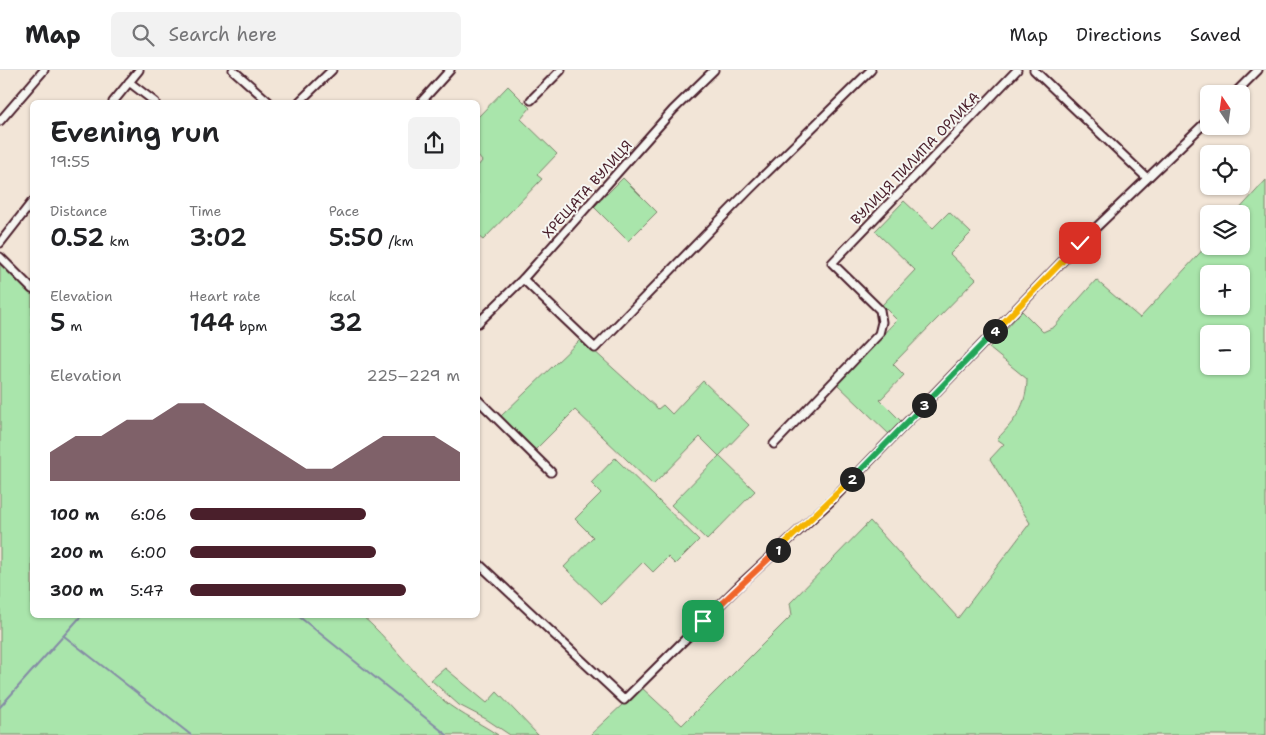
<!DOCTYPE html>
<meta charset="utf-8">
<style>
:root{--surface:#fff;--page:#f2f2f2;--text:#202124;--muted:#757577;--line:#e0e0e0;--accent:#4a1f2b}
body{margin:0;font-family:"Shantell Sans",sans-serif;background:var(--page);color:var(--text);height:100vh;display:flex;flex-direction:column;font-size:19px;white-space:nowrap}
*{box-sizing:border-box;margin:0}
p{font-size:16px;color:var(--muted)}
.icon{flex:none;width:28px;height:28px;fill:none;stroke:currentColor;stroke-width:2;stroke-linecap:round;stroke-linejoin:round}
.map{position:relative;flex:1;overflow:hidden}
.sheet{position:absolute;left:30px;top:30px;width:450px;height:518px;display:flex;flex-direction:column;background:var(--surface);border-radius:8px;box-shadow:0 1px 4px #0004}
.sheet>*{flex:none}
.needle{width:32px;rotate:347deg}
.tools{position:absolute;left:1200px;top:15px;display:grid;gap:10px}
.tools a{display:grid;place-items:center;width:50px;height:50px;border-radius:8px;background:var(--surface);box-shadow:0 1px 4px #0004;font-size:25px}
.pin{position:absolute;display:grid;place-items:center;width:42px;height:42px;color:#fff;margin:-21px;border-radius:10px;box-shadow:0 2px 8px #0006}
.km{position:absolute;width:25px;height:25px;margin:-12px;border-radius:50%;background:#222;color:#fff;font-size:14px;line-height:25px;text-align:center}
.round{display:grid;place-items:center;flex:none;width:52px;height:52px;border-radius:8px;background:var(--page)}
.overview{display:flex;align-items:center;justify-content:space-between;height:85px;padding:0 20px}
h1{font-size:28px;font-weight:600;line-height:38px}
.stats{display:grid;grid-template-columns:repeat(3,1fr);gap:8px;height:85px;padding:5px 20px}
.stats div{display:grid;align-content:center}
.stats b{font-size:25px;font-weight:600}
.stats small{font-size:14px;font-weight:400}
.stats p{font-size:14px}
.chart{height:140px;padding:10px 20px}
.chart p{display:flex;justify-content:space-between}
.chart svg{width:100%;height:90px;margin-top:5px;fill:var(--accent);opacity:.7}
ul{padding:0 20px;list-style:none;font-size:16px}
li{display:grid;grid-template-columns:80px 60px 1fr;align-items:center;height:38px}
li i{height:12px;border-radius:6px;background:var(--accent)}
header{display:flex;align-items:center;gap:30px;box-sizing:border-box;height:70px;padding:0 25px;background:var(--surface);border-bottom:1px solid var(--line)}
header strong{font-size:24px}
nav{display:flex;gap:28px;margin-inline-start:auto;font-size:18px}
.search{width:350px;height:45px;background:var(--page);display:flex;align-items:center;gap:12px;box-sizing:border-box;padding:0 18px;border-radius:8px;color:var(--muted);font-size:19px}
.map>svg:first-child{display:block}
.green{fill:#a9e5ab;stroke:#7a826b;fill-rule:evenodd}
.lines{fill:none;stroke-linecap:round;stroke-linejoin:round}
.stream{stroke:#858ca5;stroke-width:2}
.minor-casing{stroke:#4a1f2b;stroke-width:11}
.minor{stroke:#f6f6f2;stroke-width:7}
.split-1-casing{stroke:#fff;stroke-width:10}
.split-2-casing{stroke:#fff;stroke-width:10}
.split-3-casing{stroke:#fff;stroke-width:10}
.split-4-casing{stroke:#fff;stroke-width:10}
.split-5-casing{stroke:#fff;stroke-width:10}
.split-1{stroke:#f0652b;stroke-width:6}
.split-2{stroke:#f5b400;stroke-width:6}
.split-3{stroke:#22a559;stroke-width:6}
.split-4{stroke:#22a559;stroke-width:6}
.split-5{stroke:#f5b400;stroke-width:6}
.labels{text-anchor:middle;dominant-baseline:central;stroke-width:4;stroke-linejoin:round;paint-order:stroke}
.street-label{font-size:14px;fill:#4a1f2b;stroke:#f6f6f2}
</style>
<header>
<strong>Map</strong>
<div class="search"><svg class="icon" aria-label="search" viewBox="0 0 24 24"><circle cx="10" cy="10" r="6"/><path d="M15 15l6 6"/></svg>Search here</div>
<nav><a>Map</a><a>Directions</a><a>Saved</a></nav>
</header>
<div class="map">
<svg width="1266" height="665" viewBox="0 0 1266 665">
<rect width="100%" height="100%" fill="#f2e5d7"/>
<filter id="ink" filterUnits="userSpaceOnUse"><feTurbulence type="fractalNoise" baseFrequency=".02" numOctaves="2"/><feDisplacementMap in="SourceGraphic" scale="10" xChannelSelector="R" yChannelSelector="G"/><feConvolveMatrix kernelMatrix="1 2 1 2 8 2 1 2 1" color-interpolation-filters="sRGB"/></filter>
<g filter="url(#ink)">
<!-- green -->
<g class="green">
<path d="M508,16L530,38L521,49L557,84L537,105L542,109L483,170L478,166V96L482,91L478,86V47Z"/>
<path d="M623,108L657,142L628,171L594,137Z"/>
<path d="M1266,110V665H590L641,617L682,655L792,545L790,533L870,451L958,548L1030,453L990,389L1004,374L997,369C1015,351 1027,335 1027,309L989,278L1022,241L1043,262L1054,257L1096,210L1140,248L1209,173V176H1241V144H1235ZM1209,204H1241V236H1209ZM1209,264H1241V296H1209Z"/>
<path d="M904,131L933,158L949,142L971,163L950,184L976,209L893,294L904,305L880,330L902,352L890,365L836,313L897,250L882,235L915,200L875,161Z"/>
<path d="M0,194L32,225V545H361C388,568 409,598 435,623C453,641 477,651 498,665H0Z"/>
<path d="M581,269L658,339L663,335L672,344L703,311L749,355L719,386L755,421L707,470L671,435L719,386L700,367L653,415L575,340L535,380L500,347Z"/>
<path d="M615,388L699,470L675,494L668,487L653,502L643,492L602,534L564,497L593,467L575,449L601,423L591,413Z"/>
<path d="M445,598L487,633L497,622L538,665H510L486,649L459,635L431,610Z"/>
</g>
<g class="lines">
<!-- stream -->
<g class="stream">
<path d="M297,545L447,665"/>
<path d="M64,566L191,665"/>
<path d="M0,637L82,545"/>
</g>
<defs>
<g id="minor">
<path d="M233,0L269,32"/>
<path d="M1034,0L1147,108"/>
<path d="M129,12L155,32"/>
<path d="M1234,24L1258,0"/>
<path d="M531,30L561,0"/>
<path d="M113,32L139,0"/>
<path d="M299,32L332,0"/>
<path d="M421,32L450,0"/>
<path d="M0,51L44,0"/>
<path d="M0,173L32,132"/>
<path d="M0,187L32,219"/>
<path d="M523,209L595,278L750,119L871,0"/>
<path d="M478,253L523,209L673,40L714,0"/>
<path d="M478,330L551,402"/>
<path d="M774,374L879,264L882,252L880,240L832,193L1017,0"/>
<path d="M478,493L624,630L743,512L831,431L1080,173L1209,49"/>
</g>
</defs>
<!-- minor casing -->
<use href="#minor" class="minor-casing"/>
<!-- minor -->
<use href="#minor" class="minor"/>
</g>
</g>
<g class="lines" filter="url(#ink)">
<defs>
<path id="split-1" d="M703,551L778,480"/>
<path id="split-2" d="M778,480L852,409"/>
<path id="split-3" d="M852,409L924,335"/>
<path id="split-4" d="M924,335L995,261"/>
<path id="split-5" d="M995,261L1080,173"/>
</defs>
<!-- split-1 casing -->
<use href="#split-1" class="split-1-casing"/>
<!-- split-2 casing -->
<use href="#split-2" class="split-2-casing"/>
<!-- split-3 casing -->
<use href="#split-3" class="split-3-casing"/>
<!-- split-4 casing -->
<use href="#split-4" class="split-4-casing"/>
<!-- split-5 casing -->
<use href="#split-5" class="split-5-casing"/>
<!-- split-1 -->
<use href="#split-1" class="split-1"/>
<!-- split-2 -->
<use href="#split-2" class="split-2"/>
<!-- split-3 -->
<use href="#split-3" class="split-3"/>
<!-- split-4 -->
<use href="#split-4" class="split-4"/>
<!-- split-5 -->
<use href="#split-5" class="split-5"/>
</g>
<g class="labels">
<!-- street labels -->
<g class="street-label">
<text transform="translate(915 88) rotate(-46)">ВУЛИЦЯ ПИЛИПА ОРЛИКА</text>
<text transform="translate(587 119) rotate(-48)">ХРЕЩАТА ВУЛИЦЯ</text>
</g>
</g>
</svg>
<div class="tools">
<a><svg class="needle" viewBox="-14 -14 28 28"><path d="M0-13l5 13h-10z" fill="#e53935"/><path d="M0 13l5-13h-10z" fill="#757577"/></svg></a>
<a><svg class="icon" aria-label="locate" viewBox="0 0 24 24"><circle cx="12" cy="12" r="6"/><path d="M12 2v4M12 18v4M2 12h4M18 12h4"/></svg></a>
<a><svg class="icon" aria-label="layers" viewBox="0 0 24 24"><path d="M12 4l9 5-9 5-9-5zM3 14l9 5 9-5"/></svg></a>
<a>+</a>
<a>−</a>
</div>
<div class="pin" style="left:703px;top:551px;background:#1e9e55"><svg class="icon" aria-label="arrive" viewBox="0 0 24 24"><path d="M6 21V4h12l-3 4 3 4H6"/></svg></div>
<div class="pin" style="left:1080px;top:173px;background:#d93025"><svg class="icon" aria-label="check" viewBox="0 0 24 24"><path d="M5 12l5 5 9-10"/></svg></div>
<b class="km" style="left:778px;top:480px">1</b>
<b class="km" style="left:852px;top:409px">2</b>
<b class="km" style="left:924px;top:335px">3</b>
<b class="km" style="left:995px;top:261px">4</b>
<section class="sheet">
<div class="overview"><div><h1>Evening run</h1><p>19:55</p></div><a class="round"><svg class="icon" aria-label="share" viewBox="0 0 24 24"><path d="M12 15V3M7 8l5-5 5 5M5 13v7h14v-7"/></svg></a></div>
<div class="stats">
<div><p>Distance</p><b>0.52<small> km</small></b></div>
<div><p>Time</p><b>3:02</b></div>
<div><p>Pace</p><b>5:50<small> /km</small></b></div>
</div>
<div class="stats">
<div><p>Elevation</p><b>5<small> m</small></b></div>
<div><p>Heart rate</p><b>144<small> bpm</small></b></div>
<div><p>kcal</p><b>32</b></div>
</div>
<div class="chart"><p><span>Elevation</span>225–229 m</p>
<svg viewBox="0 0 160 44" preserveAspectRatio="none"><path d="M0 44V30L10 22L20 22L30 14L40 14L50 6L60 6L70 14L80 22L90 30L100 38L110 38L120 30L130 22L140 22L150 22L160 30V44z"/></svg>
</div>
<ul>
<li><b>100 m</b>6:06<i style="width:65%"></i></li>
<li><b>200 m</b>6:00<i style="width:69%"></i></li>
<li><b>300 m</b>5:47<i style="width:80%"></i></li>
</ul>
</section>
</div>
